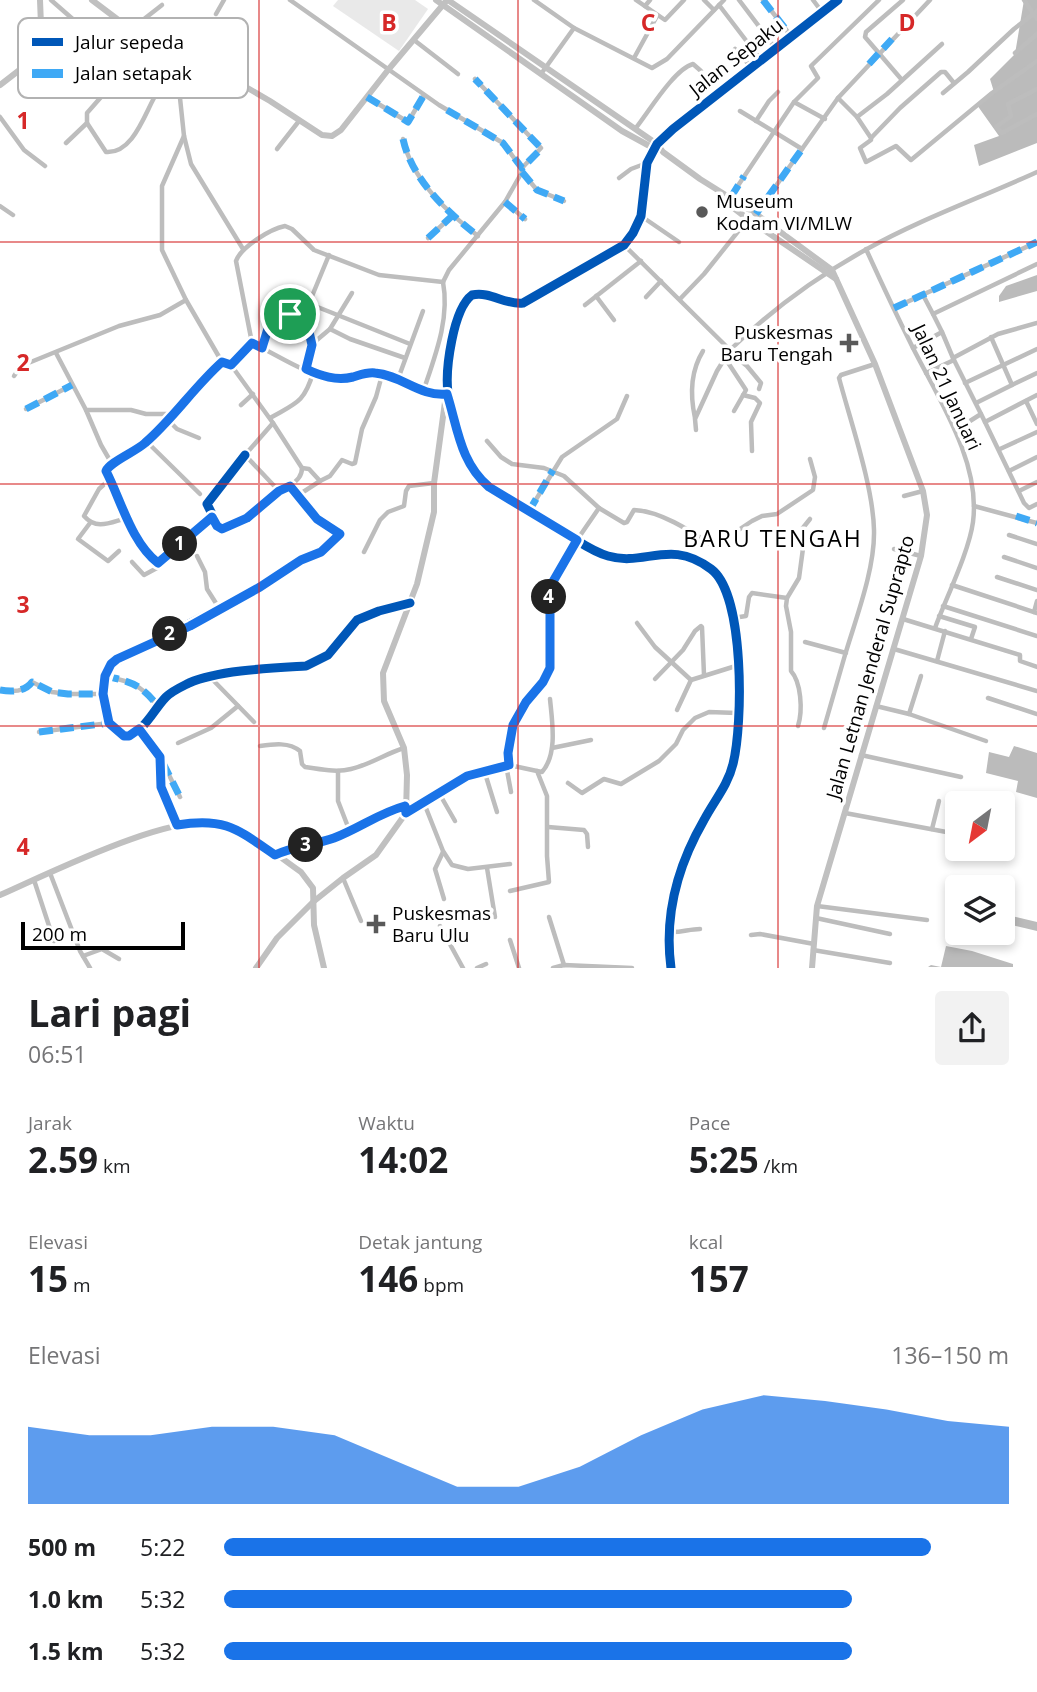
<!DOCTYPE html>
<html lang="id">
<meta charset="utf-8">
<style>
:root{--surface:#fff;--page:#f2f2f2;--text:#202124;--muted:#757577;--accent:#1a73e8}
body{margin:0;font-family:"Open Sans",sans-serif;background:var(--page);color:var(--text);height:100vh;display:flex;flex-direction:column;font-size:26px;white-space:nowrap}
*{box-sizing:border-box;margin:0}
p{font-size:23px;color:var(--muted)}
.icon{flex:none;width:38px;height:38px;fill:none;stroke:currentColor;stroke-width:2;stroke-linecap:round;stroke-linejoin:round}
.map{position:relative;height:968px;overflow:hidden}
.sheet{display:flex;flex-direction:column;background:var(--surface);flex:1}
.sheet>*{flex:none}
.needle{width:46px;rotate:212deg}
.controls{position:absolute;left:945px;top:791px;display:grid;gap:14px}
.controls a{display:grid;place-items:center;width:70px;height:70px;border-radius:7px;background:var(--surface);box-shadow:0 4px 10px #0003;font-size:35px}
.scale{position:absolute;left:21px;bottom:18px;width:164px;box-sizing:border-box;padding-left:7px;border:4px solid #000;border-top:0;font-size:19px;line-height:24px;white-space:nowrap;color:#000;-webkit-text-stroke:5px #fff;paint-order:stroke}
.pin{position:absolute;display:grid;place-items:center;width:60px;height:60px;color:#fff;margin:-30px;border:4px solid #fff;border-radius:50%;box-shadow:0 2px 7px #0007}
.km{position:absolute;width:35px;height:35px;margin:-18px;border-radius:50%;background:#222;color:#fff;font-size:19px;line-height:35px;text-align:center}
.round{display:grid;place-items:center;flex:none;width:74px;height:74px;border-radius:7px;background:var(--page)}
.overview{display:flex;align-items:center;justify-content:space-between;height:119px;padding:0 28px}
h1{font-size:38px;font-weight:700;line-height:52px}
.stats{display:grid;grid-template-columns:repeat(3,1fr);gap:10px;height:119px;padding:7px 28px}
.stats div{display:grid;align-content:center}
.stats b{font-size:35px;font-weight:700}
.stats small{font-size:19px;font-weight:400}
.stats p{font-size:19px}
.chart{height:196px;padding:14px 28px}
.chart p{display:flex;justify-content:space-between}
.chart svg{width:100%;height:126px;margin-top:7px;fill:var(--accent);opacity:.7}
ul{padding:0 28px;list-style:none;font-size:23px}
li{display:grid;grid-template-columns:112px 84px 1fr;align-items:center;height:52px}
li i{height:18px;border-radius:9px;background:var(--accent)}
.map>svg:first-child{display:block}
.green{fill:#e9e9e9}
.water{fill:#bbb}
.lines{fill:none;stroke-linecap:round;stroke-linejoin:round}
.street{stroke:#bdbdbd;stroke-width:4.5}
.secondary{stroke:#c0c0c0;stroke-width:6}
.quiet{stroke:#3fa9f5;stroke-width:7;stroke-dasharray:14 7;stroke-linecap:butt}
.cycleway-casing{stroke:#fff;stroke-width:13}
.cycleway{stroke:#0057b8;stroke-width:9}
.route-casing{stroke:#fff;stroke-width:14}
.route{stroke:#1a73e8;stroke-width:9}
.grid{fill:none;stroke:#d62828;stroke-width:2;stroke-opacity:0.55}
.poi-dot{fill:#595959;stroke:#fff;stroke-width:2.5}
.labels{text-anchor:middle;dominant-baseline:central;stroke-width:7;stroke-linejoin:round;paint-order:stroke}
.street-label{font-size:19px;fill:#000;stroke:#fff}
.poi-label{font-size:19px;fill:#000;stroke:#fff;text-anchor:start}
.quarter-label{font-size:23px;letter-spacing:2px;fill:#000;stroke:#fff}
.key{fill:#fff;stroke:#b2b2b2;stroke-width:2}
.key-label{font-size:19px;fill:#000}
.grid-label{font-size:23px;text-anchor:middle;font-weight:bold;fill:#d62828;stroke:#fff;stroke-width:7;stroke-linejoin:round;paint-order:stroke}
</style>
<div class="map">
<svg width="1037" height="968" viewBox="0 0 1037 968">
<rect width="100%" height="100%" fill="#fff"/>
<!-- green -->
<path class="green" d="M338,0H415L428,9L399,51L333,6Z"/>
<!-- water -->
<g class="water">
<path d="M1024,0H1037V143L979,166L974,145L999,136L977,105L994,92L990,79L1015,54Z"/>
<path d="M1037,275V291L999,302V296L1006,286Z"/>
<path d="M1014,746L1037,753V798L1016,792L1018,781L986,773L989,752L1009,757Z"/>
<path d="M1003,914L1037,922V931L1003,923Z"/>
<path d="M946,946L972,951L1013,964V967H928L931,965L941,967Z"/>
</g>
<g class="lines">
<!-- street -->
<g class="street">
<path d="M51,0L83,28L72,46L82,55L109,88L87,113V123L66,143"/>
<path d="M290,0L439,105L503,143L520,166L522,172L505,202L449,270L443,282"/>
<path d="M534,0L574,28L652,68L667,59L724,0"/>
<path d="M636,0L665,20L684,0"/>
<path d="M704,0L714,10"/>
<path d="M739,0L776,49"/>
<path d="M763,0L791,36"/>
<path d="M813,0L822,12"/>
<path d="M1024,0L1037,19"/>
<path d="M719,5L761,60"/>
<path d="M645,6L650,0"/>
<path d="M216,14L224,0"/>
<path d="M130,30L162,5"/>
<path d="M414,40L458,74"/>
<path d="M735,49L752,68"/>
<path d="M1015,53L1037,34"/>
<path d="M634,58L657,16"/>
<path d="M163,59L180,98L184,136L191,164L243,249"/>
<path d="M541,74L574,28"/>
<path d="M475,79L541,148L522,168"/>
<path d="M902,80L865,37L866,32L903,0"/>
<path d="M1037,89L1008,104L1011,116L996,127L1002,133L1037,114"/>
<path d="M943,93L968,72L1014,29L1037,11"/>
<path d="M367,97L408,122L424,95"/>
<path d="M838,98L857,117L871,138V140L860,148L866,162L896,146L911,160L992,93L1037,61"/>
<path d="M794,102L825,119"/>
<path d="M740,111L802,149L838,98L930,0"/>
<path d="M0,117L24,150L45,166"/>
<path d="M857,117L887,94L942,44"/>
<path d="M756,121L769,101L778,92"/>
<path d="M87,123L106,152C132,154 144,116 154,98"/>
<path d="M635,129C648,113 674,69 693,64L701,71"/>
<path d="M184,136L162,186V250L186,300L222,362"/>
<path d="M871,138L900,108L941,72H945L954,83"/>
<path d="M403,139C412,180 447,212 478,236"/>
<path d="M657,144L673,129L838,0"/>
<path d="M277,149L299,121"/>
<path d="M522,172L537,190L564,201"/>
<path d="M619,178L631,169L647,163"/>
<path d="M729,199L794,102L818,78L811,66L879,0"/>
<path d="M505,202L525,219"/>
<path d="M0,206L13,215"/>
<path d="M756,214L802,149"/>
<path d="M641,216L679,242"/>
<path d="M428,238L452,216"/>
<path d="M624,245L730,350C770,311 818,276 867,249C921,219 980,198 1037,172"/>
<path d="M866,249C881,282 896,314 912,346C938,398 981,462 973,522C969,552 946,598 935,628"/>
<path d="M329,255L310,301V304L410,344"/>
<path d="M443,282L379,275L314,250L292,229L285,226C270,229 241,247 236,261L252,343C278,355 304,374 332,378C347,381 361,371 375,373C401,376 421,397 447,394C458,429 460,462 489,487C515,503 541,518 566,534C580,542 593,552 608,556C645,567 670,538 711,569C745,594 743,725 733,764C728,785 714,801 704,820C678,865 664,916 671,968"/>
<path d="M923,295L933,314L1037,264"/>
<path d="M596,296L614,320"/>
<path d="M646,297L661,281"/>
<path d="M680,299L704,274L748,219"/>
<path d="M585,305L641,261"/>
<path d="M275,306L306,321L311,344"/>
<path d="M894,308L1037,242"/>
<path d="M933,314L942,332"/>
<path d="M330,329L350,339L405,358"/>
<path d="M991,337L1012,385L1037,373"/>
<path d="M262,348L278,297"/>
<path d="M913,348L942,332L953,358L998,334L1037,323"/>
<path d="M729,352L747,366L761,383L759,389"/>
<path d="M56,353L86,410H131L146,414H171"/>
<path d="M725,358L746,390L734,411"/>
<path d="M953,358L985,422"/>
<path d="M231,365L273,423L245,455L279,491"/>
<path d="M306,369L311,345L330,329L352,293"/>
<path d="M926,373L954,360"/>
<path d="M14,376L21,366L119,326L160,315L186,300"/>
<path d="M398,379L423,311"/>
<path d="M965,383L1037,349"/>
<path d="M423,392C435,356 450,319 443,282"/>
<path d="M743,395L755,398L760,403L751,422L752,451"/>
<path d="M1037,395L985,422L1024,503L1029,508L1037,504"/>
<path d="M1026,401L1037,424"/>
<path d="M976,403L1012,385"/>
<path d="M241,405L253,394"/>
<path d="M26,409L72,385"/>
<path d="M86,410L101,445L112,464"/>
<path d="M270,418C296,403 304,403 313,373"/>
<path d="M695,418C690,395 690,372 703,351"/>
<path d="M167,419L177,429L199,438"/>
<path d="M970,421L981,414"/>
<path d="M273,423L302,468C302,477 296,481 290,486"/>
<path d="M696,430L695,419L717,371L730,350"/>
<path d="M487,441L501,457L512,464L544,468L564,476L599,508L577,540L551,585L548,639L550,668L543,682L526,703L513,725L508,753L509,765"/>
<path d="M147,442L200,494"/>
<path d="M1000,449L1037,432"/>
<path d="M245,455L207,504L219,528L222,529L247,518L279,491L290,486L317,519L340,534L321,552L301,560L260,587L112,664C100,685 99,725 124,736C144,734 153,710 166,697C172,691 181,687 189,683C219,670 273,668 306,666L328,655L357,620L379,611L409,603"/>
<path d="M302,468L309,469L320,481L330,476L342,460L352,464L355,463L362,429L376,397L382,375"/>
<path d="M1009,471L1037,457"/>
<path d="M110,479L99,489L84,516C97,531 111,522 127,518"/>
<path d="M1019,491L1037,482"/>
<path d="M297,496L320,481"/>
<path d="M904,496L923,491"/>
<path d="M974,506L1037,523"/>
<path d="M599,508L624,523L627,522L634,510C660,511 689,530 710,544L716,545L752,521L762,516L777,514L813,490L815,477L810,459"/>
<path d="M529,511L562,457L617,419L627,396"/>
<path d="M212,517L157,563L140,543L106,469L147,442L200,382L222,362L231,365L252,343"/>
<path d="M90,523L78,539L108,561L119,551"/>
<path d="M1009,535L1037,544"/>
<path d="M894,549L921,556"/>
<path d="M364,552L380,520L388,512L404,506L406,491L409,486L434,483"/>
<path d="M197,556L205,572L207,589L219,608"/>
<path d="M1004,557L1037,568"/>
<path d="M132,562L144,575L157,568V563"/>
<path d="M997,577L1037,590"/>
<path d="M952,585L1037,613"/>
<path d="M943,606L1037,636"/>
<path d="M1034,612L1037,601"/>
<path d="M939,616L975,627L971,639"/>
<path d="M733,618L746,616L749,597L752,593L787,598"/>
<path d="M903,619L1020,655V661L1037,667"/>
<path d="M637,623L655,647L691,680L739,665"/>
<path d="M805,642L846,653"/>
<path d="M894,649L1037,691"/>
<path d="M937,661L945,631"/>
<path d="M105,676C132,682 140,684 158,706"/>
<path d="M210,677L254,722"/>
<path d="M655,679L683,650L695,631L701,626L702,627L704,675"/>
<path d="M0,690C11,692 25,692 32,682L52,692L68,694H103"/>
<path d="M988,698L1037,714"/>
<path d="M876,706L909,714L986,741"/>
<path d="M677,710L691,680"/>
<path d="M909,714L921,676"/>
<path d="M798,726C803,710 801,682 791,671V632L786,606L787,598L799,578L804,541L802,529L810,519"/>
<path d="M824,728C831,704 838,679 845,655C856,618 875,569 874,530C873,486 851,423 839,378L841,375L875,364"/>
<path d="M139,729L160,757L161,787L177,825"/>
<path d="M39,732L109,723"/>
<path d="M178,743L211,728L238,706"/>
<path d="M260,746C274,744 289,742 300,751L302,764L305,767C320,769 336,773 351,769C369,765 385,754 404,748"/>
<path d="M552,748L591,740"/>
<path d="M861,755L961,777"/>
<path d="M162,761L180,797"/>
<path d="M506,765L511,792"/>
<path d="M484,770L497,812"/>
<path d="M338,771V801L350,832"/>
<path d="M537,771L542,772C558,754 552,721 550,699"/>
<path d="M568,783L582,793L604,779L621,784L659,761L676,744L683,730L695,718L709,712L737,713"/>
<path d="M439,793L455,821"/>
<path d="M424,803L443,851L452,865L468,869L510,864"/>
<path d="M407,812L476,772L509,765L537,771L547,796V856L549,882L510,891"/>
<path d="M845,813L957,834"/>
<path d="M548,827L584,830L587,834L588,847"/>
<path d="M932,829L939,801"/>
<path d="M995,849L1002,854"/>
<path d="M443,852L435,869L444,899"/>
<path d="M276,854C295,845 316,845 335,838C361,828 378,814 406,806"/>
<path d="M487,868L495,917"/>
<path d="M50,873L80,951L90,968"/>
<path d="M343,878L361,921"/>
<path d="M34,880L54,941"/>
<path d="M817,906L927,920"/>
<path d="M549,917L564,965"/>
<path d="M816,918L890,934"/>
<path d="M440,926L463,968"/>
<path d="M669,932C681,933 689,929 700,929"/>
<path d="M751,935L760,934L814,944"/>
<path d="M510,940L519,968"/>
<path d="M813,950L890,963"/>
<path d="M83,956L102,949L119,959"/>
<path d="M477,968L486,964"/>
<path d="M553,968L564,965L632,968"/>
</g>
<!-- secondary -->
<g class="secondary">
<path d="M92,0L125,25L157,58L184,54L196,58L270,101L322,135L332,136L341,130L388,70L447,0"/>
<path d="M436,0L622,131L655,149"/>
<path d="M448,0L657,144L663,152L700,179L756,214L832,270L875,364L923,491L927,515L921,556L817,906L812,968"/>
<path d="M0,85L35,58L42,50L40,0"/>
<path d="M724,195L727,203L748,219L836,279"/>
<path d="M0,895C48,874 175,810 223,824C249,831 279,857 301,872L313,888L314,925L324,968"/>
<path d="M256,968L277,938L313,902L343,878L376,855L406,813L407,775L404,748L384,701L383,673L417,584L434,512V483L456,321L460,308L472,295L486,294L505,302L523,303L624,245C631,236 638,226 641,215C647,191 641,166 657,144"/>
</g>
<!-- quiet -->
<g class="quiet">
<path d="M763,0L791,36"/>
<path d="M869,64L892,39"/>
<path d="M367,97L408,122L424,95"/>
<path d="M447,110L503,143L522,168L540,150V147L475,79"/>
<path d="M403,139C412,180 447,212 478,236"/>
<path d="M522,172L537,190L564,201"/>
<path d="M731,197L744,176"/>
<path d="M505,202L525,219"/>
<path d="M756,214L802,149"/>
<path d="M428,238L452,216"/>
<path d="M894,308L1037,242"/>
<path d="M26,409L72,385"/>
<path d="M529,511L553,470"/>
<path d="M1016,516L1037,523"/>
<path d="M105,676C132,682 140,684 158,706"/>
<path d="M0,690C11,692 25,692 32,682L52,692L68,694H103"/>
<path d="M139,729L160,757L161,787L177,825"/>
<path d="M39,732L109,723"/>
<path d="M163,763L180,797"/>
</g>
<defs>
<g id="cycleway">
<path d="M245,455L207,504L219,528L222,529L247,518L279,491L290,486L317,519L340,534L321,552L301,560L260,587L112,664C100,685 99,725 124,736C144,734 153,710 166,697C172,691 181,687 189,683C219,670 273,668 306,666L328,655L357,620L379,611L410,603"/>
<path d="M671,968C664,916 678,865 704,820C714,801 728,785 733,764C743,725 745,594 711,569C670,538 645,567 608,556C593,552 580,542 566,534C541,518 515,503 489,487C481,480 472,473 467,462C461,449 449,408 448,393C445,370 453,309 472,295C491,291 504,305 523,303L624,245L633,233L641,216L647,163L657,144L673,129L838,0"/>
</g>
</defs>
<!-- cycleway casing -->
<use href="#cycleway" class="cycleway-casing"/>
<!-- cycleway -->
<use href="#cycleway" class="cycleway"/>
</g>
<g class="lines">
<defs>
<path id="route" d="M275,306L307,323L312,345L306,369C321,376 336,381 353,377C360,375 367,372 375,373C401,375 420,397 447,394C458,429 460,462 489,487L577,540L551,585L550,594V668L543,682L526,702L513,725L508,753L509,765L467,776L406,813L405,806C379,813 360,828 334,838C315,845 294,846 275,855C237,829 225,817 177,825L161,787L160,757L139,729L129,736H124L109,723L103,694L105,676L111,664L117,659L190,626L260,587L301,560L321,552L340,534L317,519L290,486L279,491L247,518L222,529L217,526L212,517L158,563C131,542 121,500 106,471C110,462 135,452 145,443C173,419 194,387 222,362L231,365L252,343L262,348Z"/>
</defs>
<!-- route casing -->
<use href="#route" class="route-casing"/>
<!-- route -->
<use href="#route" class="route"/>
</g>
<!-- grid -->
<path class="grid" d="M259,0V968M518,0V968M778,0V968M0,242H1037M0,484H1037M0,726H1037"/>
<!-- markers -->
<g class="poi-dot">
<circle cx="702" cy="212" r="7"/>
<path d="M845.5 332.5h7v7h7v7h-7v7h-7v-7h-7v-7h7z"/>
<path d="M372.5 913.5h7v7h7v7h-7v7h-7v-7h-7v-7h7z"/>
</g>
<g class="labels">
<!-- street labels -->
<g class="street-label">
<text transform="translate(736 57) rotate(-38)">Jalan Sepaku</text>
<text transform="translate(947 387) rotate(65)">Jalan 21 Januari</text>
<text transform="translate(870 667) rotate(-74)">Jalan Letnan Jenderal Suprapto</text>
</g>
<!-- poi labels -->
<g class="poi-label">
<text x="716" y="201">Museum<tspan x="716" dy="22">Kodam VI/MLW</tspan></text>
<text x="833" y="332" text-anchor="end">Puskesmas<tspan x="833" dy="22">Baru Tengah</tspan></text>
<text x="392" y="913">Puskesmas<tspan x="392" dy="22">Baru Ulu</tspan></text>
</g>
<!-- quarter labels -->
<g class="quarter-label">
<text x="773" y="538">BARU TENGAH</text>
</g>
</g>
<!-- legend -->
<rect x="18" y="18" width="230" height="80" rx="10" class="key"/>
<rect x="32" y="38" width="31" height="8" fill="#0057b8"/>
<rect x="32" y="69" width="31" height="9" fill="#3fa9f5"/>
<g class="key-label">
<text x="75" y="49">Jalur sepeda</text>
<text x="75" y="80">Jalan setapak</text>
</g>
<g class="grid-label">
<text x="389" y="31">B</text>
<text x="648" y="31">C</text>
<text x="907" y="31">D</text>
<text x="23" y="129">1</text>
<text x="23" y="371">2</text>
<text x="23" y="613">3</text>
<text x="23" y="855">4</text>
</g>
</svg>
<div class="controls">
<a><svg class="needle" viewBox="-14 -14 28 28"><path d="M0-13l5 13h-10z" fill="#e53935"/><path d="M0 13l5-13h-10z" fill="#757577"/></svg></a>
<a><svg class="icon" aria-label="layers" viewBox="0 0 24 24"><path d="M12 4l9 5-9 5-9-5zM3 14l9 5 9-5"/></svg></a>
</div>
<div class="scale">200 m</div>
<div class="pin" style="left:290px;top:314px;background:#1e9e55"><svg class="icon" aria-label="arrive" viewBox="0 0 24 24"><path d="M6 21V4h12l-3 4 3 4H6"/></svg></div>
<b class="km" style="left:180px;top:544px">1</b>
<b class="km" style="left:170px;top:634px">2</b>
<b class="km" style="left:306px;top:845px">3</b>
<b class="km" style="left:549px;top:597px">4</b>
</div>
<section class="sheet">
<div class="overview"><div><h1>Lari pagi</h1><p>06:51</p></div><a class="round"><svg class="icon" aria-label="share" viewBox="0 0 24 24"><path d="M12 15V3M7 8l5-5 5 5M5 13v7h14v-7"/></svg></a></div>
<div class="stats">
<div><p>Jarak</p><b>2.59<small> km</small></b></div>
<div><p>Waktu</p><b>14:02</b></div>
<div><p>Pace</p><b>5:25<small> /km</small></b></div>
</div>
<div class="stats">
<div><p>Elevasi</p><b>15<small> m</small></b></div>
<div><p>Detak jantung</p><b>146<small> bpm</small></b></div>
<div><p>kcal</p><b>157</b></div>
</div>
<div class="chart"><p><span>Elevasi</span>136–150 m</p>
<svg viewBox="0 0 160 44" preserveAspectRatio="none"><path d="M0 44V17L10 20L20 20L30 17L40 17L50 20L60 29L70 38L80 38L90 31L100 20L110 11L120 6L130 8L140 11L150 15L160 17V44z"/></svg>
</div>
<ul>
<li><b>500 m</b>5:22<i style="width:90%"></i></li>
<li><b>1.0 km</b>5:32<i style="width:80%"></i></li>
<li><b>1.5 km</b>5:32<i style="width:80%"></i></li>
</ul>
</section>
